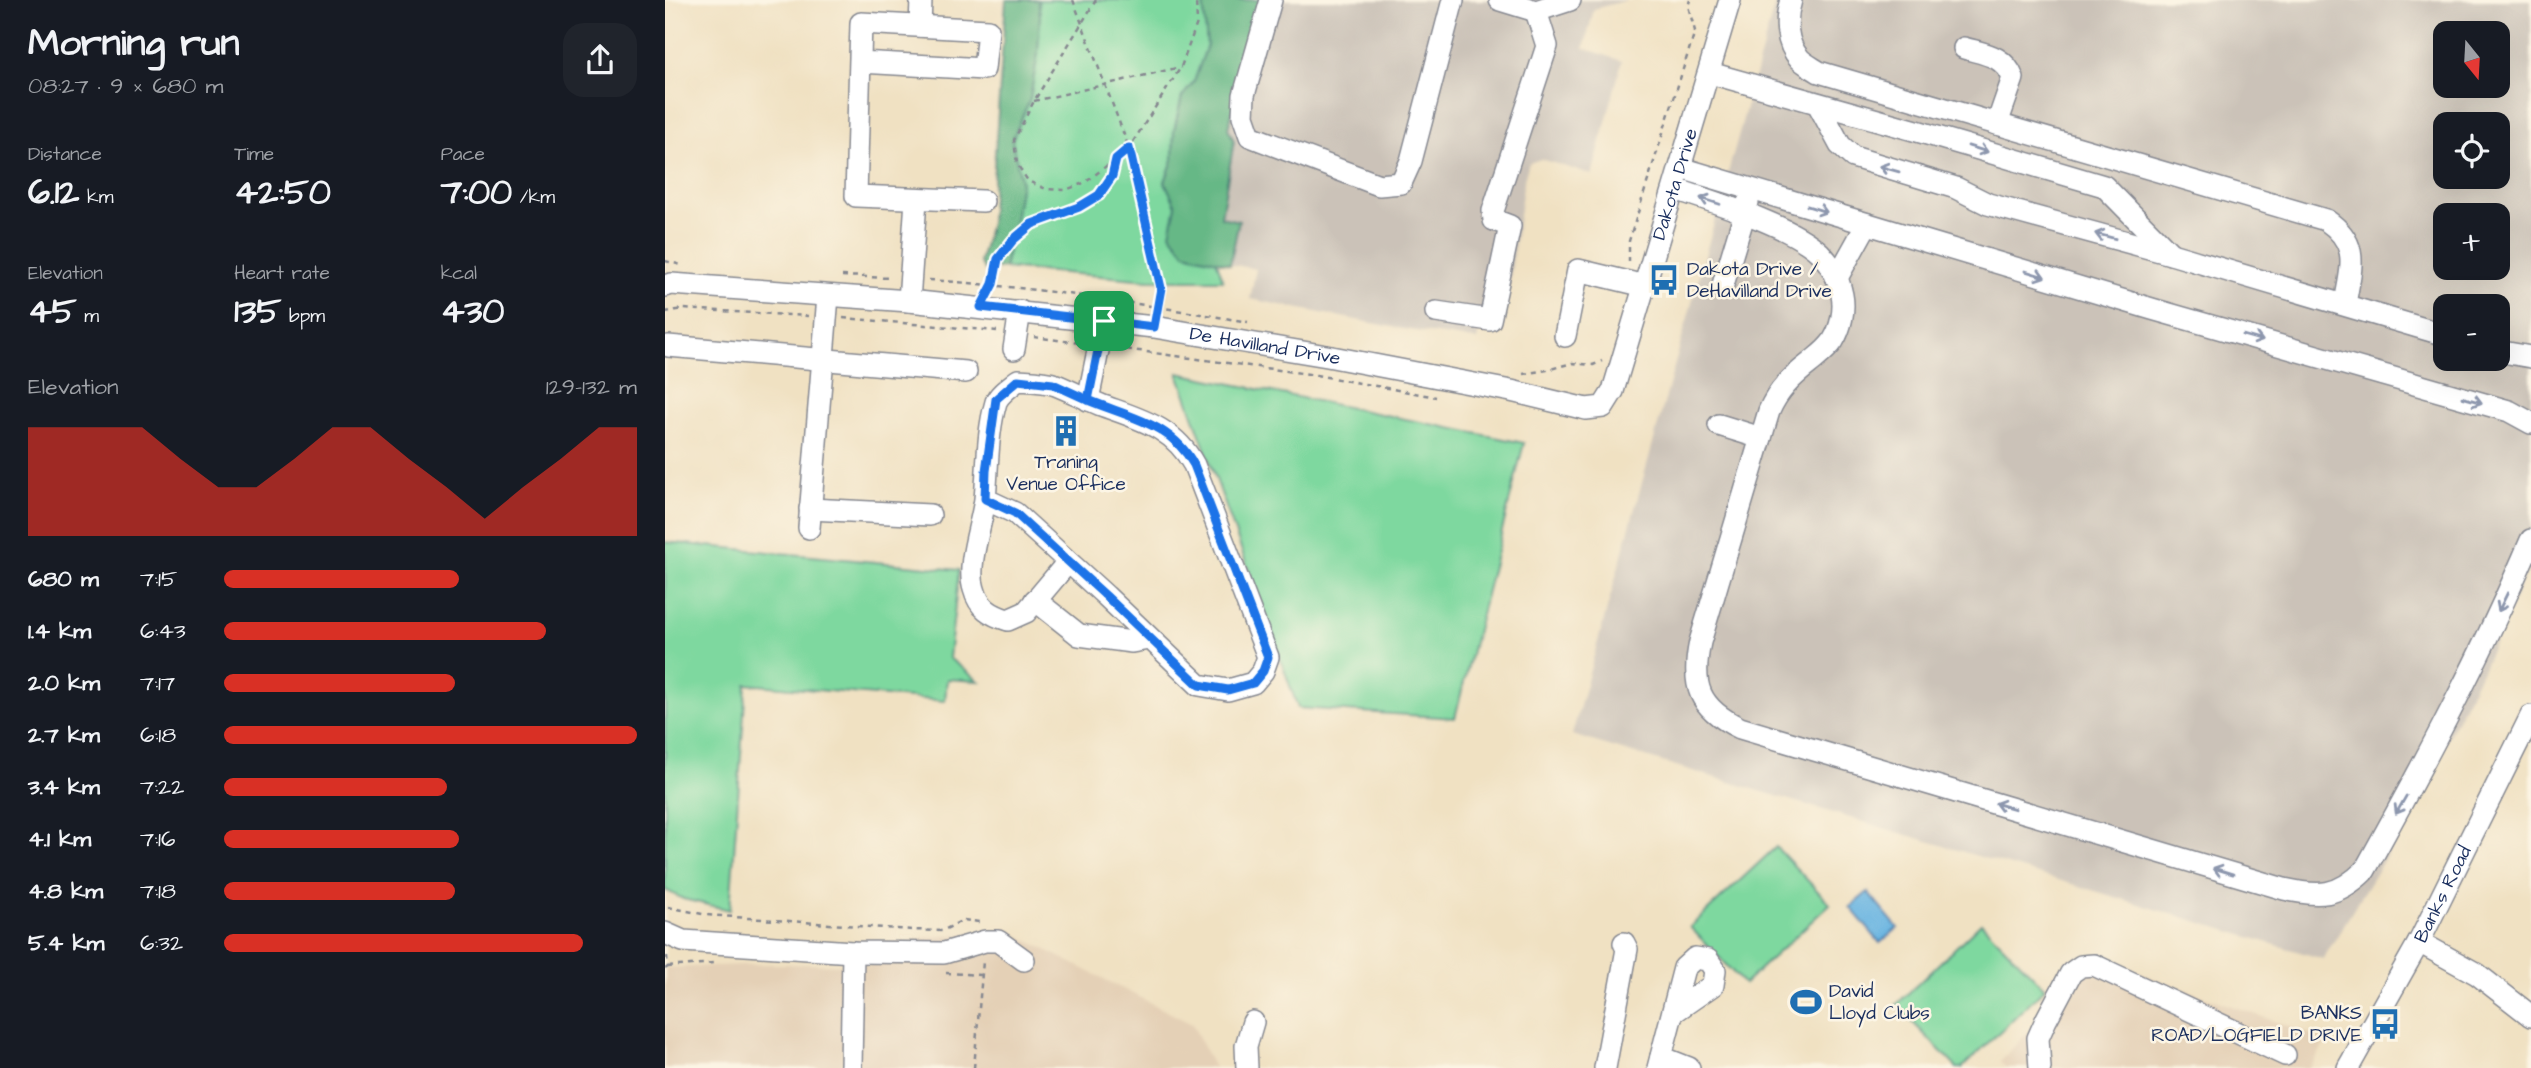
<!DOCTYPE html>
<meta charset="utf-8">
<style>
:root{--surface:#171b24;--page:#20242c;--text:#f1f3f6;--muted:#9ea1a6;--accent:#d93025}
body{margin:0;font-family:"Architects Daughter",sans-serif;background:var(--page);color:var(--text);height:100vh;display:flex;flex-direction:column;font-size:26px;white-space:nowrap}
*{box-sizing:border-box;margin:0}
p{font-size:23px;color:var(--muted)}
.icon{flex:none;width:38px;height:38px;fill:none;stroke:currentColor;stroke-width:2;stroke-linecap:round;stroke-linejoin:round}
.map{position:relative;flex:1;overflow:hidden}
.sheet{display:flex;flex-direction:column;background:var(--surface);width:665px}
.sheet>*{flex:none}
.needle{width:46px;rotate:162deg}
.buttons{position:absolute;left:1768px;top:21px;display:grid;gap:14px}
.buttons a{display:grid;place-items:center;width:77px;height:77px;border-radius:14px;background:var(--surface);box-shadow:0 7px 28px #0002;font-size:35px}
.pin{position:absolute;display:grid;place-items:center;width:60px;height:60px;color:#fff;margin:-30px;border-radius:14px;box-shadow:0 4px 10px #0006}
.round{display:grid;place-items:center;flex:none;width:74px;height:74px;border-radius:21px;background:var(--page)}
.headline{display:flex;align-items:center;justify-content:space-between;height:119px;padding:0 28px}
h1{font-size:38px;font-weight:700;line-height:52px}
.stats{display:grid;grid-template-columns:repeat(3,1fr);gap:10px;height:119px;padding:7px 28px}
.stats div{display:grid;align-content:center}
.stats b{font-size:35px;font-weight:700}
.stats small{font-size:19px;font-weight:400}
.stats p{font-size:19px}
.chart{height:196px;padding:14px 28px}
.chart p{display:flex;justify-content:space-between}
.chart svg{width:100%;height:126px;margin-top:7px;fill:var(--accent);opacity:.7}
ul{padding:0 28px;list-style:none;font-size:23px}
li{display:grid;grid-template-columns:112px 84px 1fr;align-items:center;height:52px}
li i{height:18px;border-radius:9px;background:var(--accent)}
main{display:flex;flex:1;min-height:0}
.map>svg:first-child{display:block}
.built{fill:#e4d0b6}
.industrial{fill:#cbc2b8;fill-rule:evenodd}
.green{fill:#7ed89f;stroke:#4c847e;stroke-width:2}
.forest{fill:#66b886;stroke:#407472;stroke-width:2}
.water{fill:#68b4e1;stroke:#4272a0;stroke-width:2}
.lines{fill:none;stroke-linecap:round;stroke-linejoin:round}
.minor-casing{stroke:#868890;stroke-width:24}
.path{stroke:#868890;stroke-width:2.5;stroke-dasharray:5 5;stroke-linecap:butt}
.minor{stroke:#fff;stroke-width:21}
.oneway{stroke:#8d97ae}
.route-casing{stroke:#fff;stroke-width:14}
.route{stroke:#1a73e8;stroke-width:9}
.labels{text-anchor:middle;dominant-baseline:central;stroke-width:5;stroke-linejoin:round;paint-order:stroke}
.street-label{font-size:19px;fill:#1b2f5e;stroke:#fcf5e5}
.poi-label{font-size:19px;fill:#1b2f5e;stroke:#fcf5e5;text-anchor:start}
</style>
<main>
<section class="sheet">
<div class="headline"><div><h1>Morning run</h1><p>08:27 · 9 × 680 m</p></div><a class="round"><svg class="icon" aria-label="share" viewBox="0 0 24 24"><path d="M12 15V3M7 8l5-5 5 5M5 13v7h14v-7"/></svg></a></div>
<div class="stats">
<div><p>Distance</p><b>6.12<small> km</small></b></div>
<div><p>Time</p><b>42:50</b></div>
<div><p>Pace</p><b>7:00<small> /km</small></b></div>
</div>
<div class="stats">
<div><p>Elevation</p><b>45<small> m</small></b></div>
<div><p>Heart rate</p><b>135<small> bpm</small></b></div>
<div><p>kcal</p><b>430</b></div>
</div>
<div class="chart"><p><span>Elevation</span>129–132 m</p>
<svg viewBox="0 0 160 44" preserveAspectRatio="none"><path d="M0 44V6L10 6L20 6L30 6L40 17L50 27L60 27L70 17L80 6L90 6L100 17L110 27L120 38L130 27L140 17L150 6L160 6V44z"/></svg>
</div>
<ul>
<li><b>680 m</b>7:15<i style="width:57%"></i></li>
<li><b>1.4 km</b>6:43<i style="width:78%"></i></li>
<li><b>2.0 km</b>7:17<i style="width:56%"></i></li>
<li><b>2.7 km</b>6:18<i style="width:100%"></i></li>
<li><b>3.4 km</b>7:22<i style="width:54%"></i></li>
<li><b>4.1 km</b>7:16<i style="width:57%"></i></li>
<li><b>4.8 km</b>7:18<i style="width:56%"></i></li>
<li><b>5.4 km</b>6:32<i style="width:87%"></i></li>
</ul>
</section>
<div class="map">
<svg width="1866" height="1068" viewBox="0 0 1866 1068">
<rect width="100%" height="100%" fill="#fcf5e5"/>
<filter id="ink" filterUnits="userSpaceOnUse"><feTurbulence type="fractalNoise" baseFrequency=".0143" numOctaves="2"/><feDisplacementMap in="SourceGraphic" scale="14" xChannelSelector="R" yChannelSelector="G"/><feConvolveMatrix kernelMatrix="1 2 1 2 8 2 1 2 1" color-interpolation-filters="sRGB"/></filter>
<filter id="wash" filterUnits="userSpaceOnUse"><feTurbulence type="fractalNoise" baseFrequency=".00686" numOctaves="4" result="noise"/><feDisplacementMap in="SourceGraphic" scale="28" xChannelSelector="R" yChannelSelector="G"/><feGaussianBlur stdDeviation="1.57" result="paint"/><feColorMatrix in="noise" values="0 0 0 0 0 0 0 0 0 0 0 0 0 0 0 0 0 1.4 0 .05"/><feComposite in="paint" operator="in"/></filter>
<g filter="url(#wash)">
<rect width="100%" height="100%" fill="#f0e1c2"/>
<!-- built -->
<g class="built">
<path d="M340,929L527,1024L549,1068H0V968L101,964L242,965L250,939Z"/>
<path d="M1431,962L1446,963L1662,1040L1645,1068H1341L1335,1061Z"/>
</g>
<!-- industrial -->
<g class="industrial">
<path d="M598,0H962L929,9L919,48L957,61L927,175L876,159L864,163L859,179L838,330L814,327L812,340L738,329L585,299L591,269L565,264L574,221L556,217L569,141L563,128Z"/>
<path d="M1111,0H1866V562L1817,670L1732,838L1658,959L907,735ZM1780,33H1832V86H1780ZM1780,124H1832V177H1780ZM1780,215H1832V268H1780ZM1780,306H1832V359H1780Z"/>
</g>
<!-- green -->
<g class="green">
<path d="M373,0H538L542,45L529,82L517,97L509,131L508,160L500,182L512,206L543,257L551,259L558,280H484L339,268L350,220L356,181L347,140L365,99L375,15Z"/>
<path d="M513,373L859,443L790,718L633,708Z"/>
<path d="M0,542L294,570L284,658L314,681L282,679L280,701L81,684L65,910L18,899L0,890Z"/>
<path d="M1111,847L1165,904L1079,984L1025,927Z"/>
<path d="M1316,923L1380,988L1297,1068H1292L1231,1005Z"/>
</g>
<!-- forest -->
<g class="forest">
<path d="M341,0H373L375,15L373,54L365,99L347,140L356,181L350,220L339,268L320,270L315,262L325,223Z"/>
<path d="M538,0H598L563,128L569,141L556,217L574,221L565,264L520,253L505,233L511,206L500,182L508,160L509,131L517,97L529,82L542,45Z"/>
</g>
<!-- water -->
<path class="water" d="M1203,892L1233,928L1215,943L1185,907Z"/>
</g>
<g filter="url(#ink)">
<g class="lines">
<defs>
<g id="minor">
<path d="M606,0L579,95L578,116L585,136L714,185L736,183L746,161L788,0"/>
<path d="M835,0L871,11L905,0"/>
<path d="M1126,0C1120,19 1120,43 1135,59C1140,64 1148,68 1154,72L1661,220C1696,244 1686,267 1680,304"/>
<path d="M255,26L256,0"/>
<path d="M1299,48C1319,54 1339,55 1348,78L1332,124"/>
<path d="M195,62L319,69L323,30L196,23L191,196L318,201"/>
<path d="M1045,73L1252,131L1439,186L1506,254"/>
<path d="M1153,104L1175,145L1188,157L1291,188L1323,204L1506,254L1780,335"/>
<path d="M1016,168L1487,309L1844,411L1866,423"/>
<path d="M1010,189C1049,202 1126,225 1155,253C1167,265 1174,280 1177,295C1180,310 1176,328 1168,341C1162,350 1152,357 1145,363C1127,377 1113,390 1104,411L1035,642C1026,685 1033,708 1075,728L1619,889C1654,897 1673,897 1700,870C1760,762 1818,653 1866,540"/>
<path d="M1172,278L1202,224"/>
<path id="s1" d="M0,286L6,284L244,301L489,327L662,356L846,391L921,409L938,407L948,391L1065,0"/>
<path d="M1057,288L1083,202"/>
<path d="M244,301L251,200"/>
<path d="M771,312L825,320L845,226L829,220L828,211L882,46L871,11"/>
<path d="M900,336L913,270L980,286"/>
<path d="M3,346L301,372"/>
<path d="M349,349L355,311"/>
<path d="M1832,351L1866,357"/>
<path d="M423,400L439,321"/>
<path d="M1054,425L1096,438"/>
<path d="M320,499L350,513L441,596L534,685L563,690L588,683L598,671L603,657L529,465C509,427 474,419 436,405C421,399 406,391 391,385C379,381 365,381 353,380C346,386 334,394 331,402C322,433 323,468 320,499C317,524 301,565 309,589C314,608 326,615 343,620L361,612L403,562"/>
<path d="M145,509L265,515"/>
<path d="M144,528L163,296"/>
<path d="M370,600L414,635L467,642L484,639"/>
<path d="M0,933L18,941L188,952L279,953L320,941H333L359,960"/>
<path d="M1754,942L1812,974L1866,1016"/>
<path d="M996,1057L1024,1068"/>
<path d="M186,1068L188,952"/>
<path d="M582,1068L581,1046L588,1022"/>
<path d="M940,1068L962,949L959,943"/>
<path d="M993,1068L1019,968L1030,958L1043,960L1050,970L1048,985L1009,1012"/>
<path d="M1375,1068L1373,1038L1381,1020L1406,973L1416,966L1429,965L1620,1055"/>
<path id="s2" d="M1683,1068L1754,942L1866,716"/>
</g>
</defs>
<!-- minor casing -->
<use href="#minor" class="minor-casing"/>
<!-- path -->
<g class="path">
<path d="M408,0L464,148L496,288L493,305"/>
<path d="M431,0L369,101L349,140L352,164L363,181L381,189L401,190L421,182L464,148L516,67L532,23L531,0"/>
<path d="M369,101L516,67"/>
<path d="M0,261L17,265"/>
<path d="M964,262V241L1030,31L1023,6L1025,0"/>
<path d="M177,276L226,278"/>
<path d="M264,280C371,287 478,304 583,322"/>
<path d="M325,291C330,281 329,270 333,260C336,253 344,244 350,239C388,203 436,220 451,159"/>
<path d="M0,312L18,309L143,316"/>
<path d="M178,318L332,331"/>
<path d="M369,337L415,343"/>
<path d="M452,348L651,375L771,397"/>
<path d="M858,374L882,370L907,363L928,365L937,361"/>
<path d="M3,907L42,915L247,930L277,931L298,920L314,922"/>
<path d="M3,967L48,963"/>
<path d="M0,969L3,967L2,956"/>
<path d="M281,973L317,975"/>
<path d="M309,1068L318,961"/>
</g>
<!-- minor -->
<use href="#minor" class="minor"/>
</g>
<!-- one-way arrows -->
<defs><path id="oneway-shaft" d="M-6 0H5M1.5-3L5.5 0L1.5 3" fill="none" stroke-width="1.6" stroke-linecap="round" stroke-linejoin="round" transform="scale(1.75)"/></defs>
<g class="oneway">
<use href="#oneway-shaft" transform="translate(1313 149) rotate(17)"/>
<use href="#oneway-shaft" transform="translate(1224 169) rotate(-164)"/>
<use href="#oneway-shaft" transform="translate(1045 201) rotate(-162)"/>
<use href="#oneway-shaft" transform="translate(1152 209) rotate(17)"/>
<use href="#oneway-shaft" transform="translate(1440 236) rotate(-165)"/>
<use href="#oneway-shaft" transform="translate(1370 274) rotate(17)"/>
<use href="#oneway-shaft" transform="translate(1588 338) rotate(16)"/>
<use href="#oneway-shaft" transform="translate(1807 400) rotate(16)"/>
<use href="#oneway-shaft" transform="translate(1838 602) rotate(116)"/>
<use href="#oneway-shaft" transform="translate(1736 805) rotate(120)"/>
<use href="#oneway-shaft" transform="translate(1340 806) rotate(-164)"/>
<use href="#oneway-shaft" transform="translate(1558 871) rotate(-163)"/>
</g>
</g>
<g class="lines" filter="url(#ink)">
<defs>
<path id="route" d="M439,321L316,307L328,284L333,259L348,240L367,224L414,207L434,195L447,176L451,159L464,148L496,288L489,327L439,321L423,400L388,384L353,380L331,399L321,471L320,499L350,513L441,596L534,685L563,690L588,683L598,671L603,657L529,465C507,423 463,417 423,400L439,321"/>
</defs>
<!-- route casing -->
<use href="#route" class="route-casing"/>
<!-- route -->
<use href="#route" class="route"/>
</g>
<!-- icons -->
<defs>
<symbol id="bus-bare" viewBox="-9 -9 18 18"><path d="M-5-6H5V4H4V6H2V4H-2V6H-4V4H-5ZM-3.5-4V0h7V-4ZM-3.5 1.2v1.5H-2V1.2ZM2 1.2v1.5H3.5V1.2Z" fill="#1f6fb2" stroke="#fcf5e5" stroke-width="2.5" paint-order="stroke"/></symbol>
<symbol id="building-bare" viewBox="-9 -9 18 18"><path d="M-4-6H4V6H1V3H-1V6H-4ZM-2.5-4.3h1.7v1.8h-1.7ZM.8-4.3h1.7v1.8H.8ZM-2.5-1h1.7V.8h-1.7ZM.8-1h1.7V.8H.8Z" fill="#1f6fb2" stroke="#fcf5e5" stroke-width="2.5" paint-order="stroke"/></symbol>
<symbol id="stadium-bare" viewBox="-9 -9 18 18"><path d="M0-5a6.5 5 0 1 0 0 10a6.5 5 0 1 0 0-10ZM-3.5-1.8h7v3.6h-7Z" fill="#1f6fb2" stroke="#fcf5e5" stroke-width="2.5" paint-order="stroke"/></symbol>
</defs>
<g fill-rule="evenodd">
<use href="#bus-bare" x="977" y="258" width="44" height="44"/>
<use href="#building-bare" x="379" y="409" width="44" height="44"/>
<use href="#stadium-bare" x="1119" y="980" width="44" height="44"/>
<use href="#bus-bare" x="1698" y="1002" width="44" height="44"/>
</g>
<g class="labels">
<!-- street labels -->
<g class="street-label">
<text stroke="none"><textPath href="#s1" startOffset="1183">Dakota Drive</textPath></text>
<text stroke="none"><textPath href="#s1" startOffset="604">De Havilland Drive</textPath></text>
<text stroke="none"><textPath href="#s2" startOffset="198">Banks Road</textPath></text>
</g>
<!-- poi labels -->
<g class="poi-label">
<text x="1022" y="269">Dakota Drive /<tspan x="1022" dy="22">DeHavilland Drive</tspan></text>
<text x="401" y="462" text-anchor="middle">Traning<tspan x="401" dy="22">Venue Office</tspan></text>
<text x="1164" y="991">David<tspan x="1164" dy="22">Lloyd Clubs</tspan></text>
<text x="1697" y="1013" text-anchor="end">BANKS<tspan x="1697" dy="22">ROAD/LOGFIELD DRIVE</tspan></text>
</g>
</g>
</svg>
<div class="buttons">
<a><svg class="needle" viewBox="-14 -14 28 28"><path d="M0-13l5 13h-10z" fill="#e53935"/><path d="M0 13l5-13h-10z" fill="#9ea1a6"/></svg></a>
<a><svg class="icon" aria-label="locate" viewBox="0 0 24 24"><circle cx="12" cy="12" r="6"/><path d="M12 2v4M12 18v4M2 12h4M18 12h4"/></svg></a>
<a>+</a>
<a>−</a>
</div>
<div class="pin" style="left:439px;top:321px;background:#1e9e55"><svg class="icon" aria-label="arrive" viewBox="0 0 24 24"><path d="M6 21V4h12l-3 4 3 4H6"/></svg></div>
</div>
</main>
